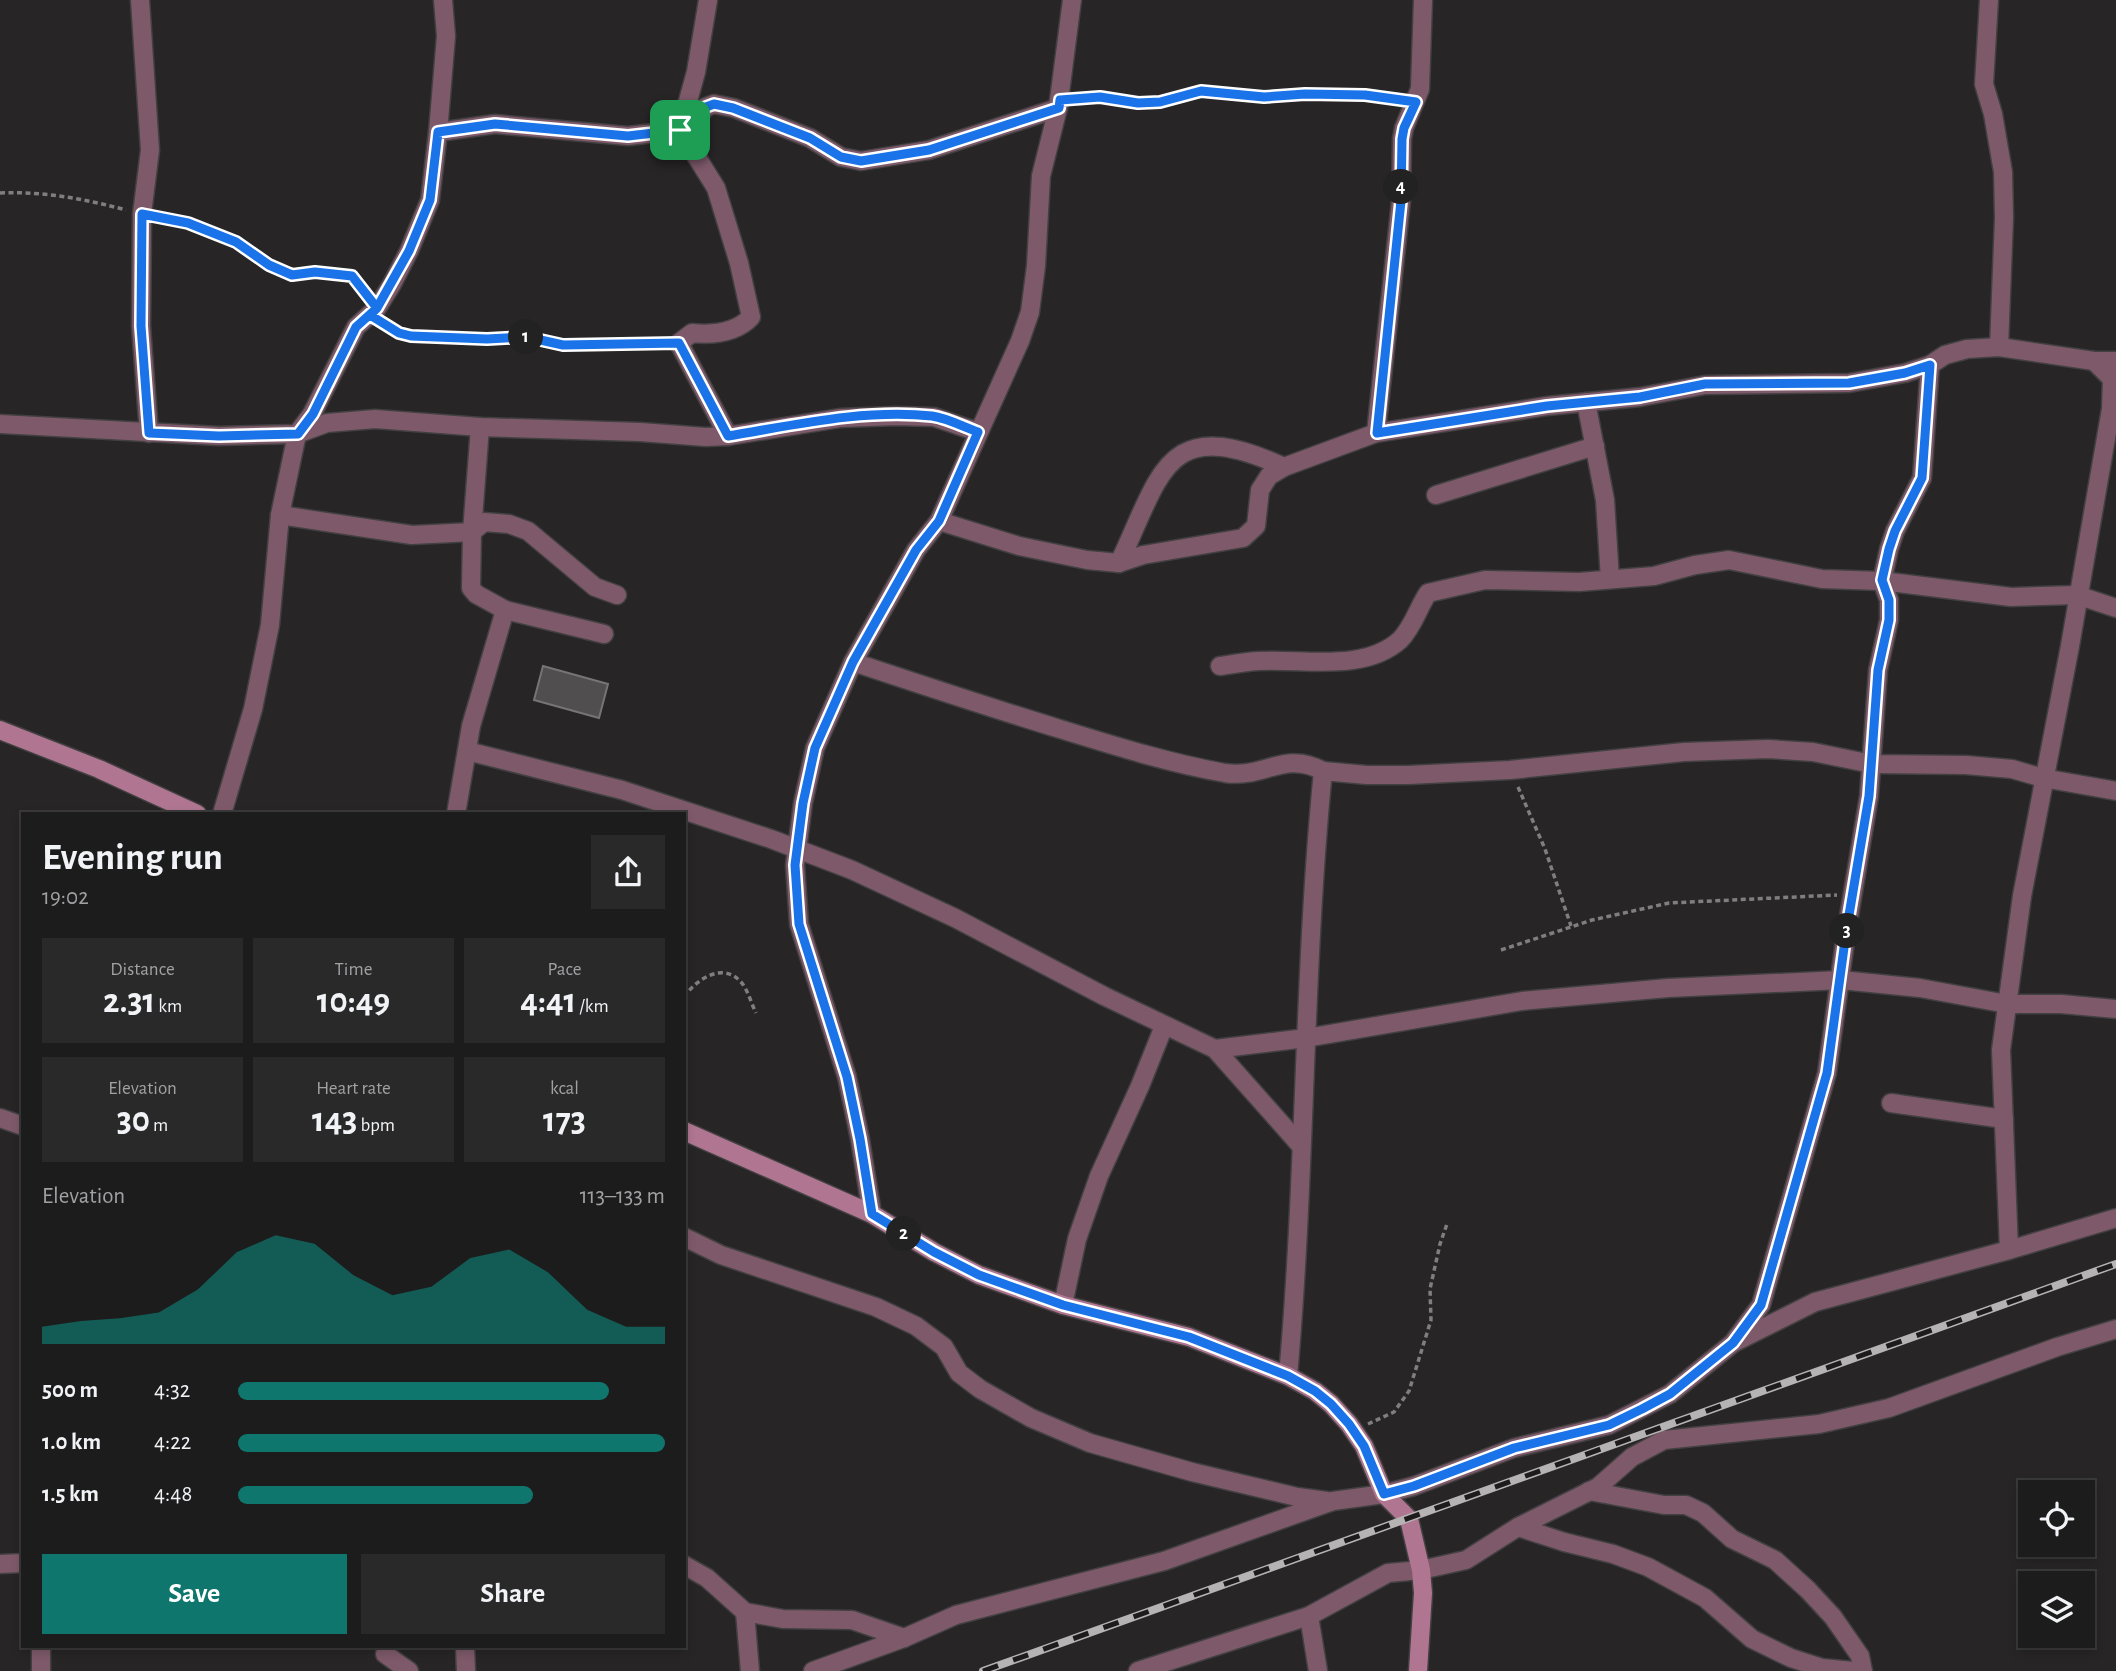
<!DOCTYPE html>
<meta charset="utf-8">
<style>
:root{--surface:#1d1c1c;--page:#2a2929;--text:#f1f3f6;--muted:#a0a1a3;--line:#3b3a3b;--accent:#0f766e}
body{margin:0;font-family:"Alegreya Sans",sans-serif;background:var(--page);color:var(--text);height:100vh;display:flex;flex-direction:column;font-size:26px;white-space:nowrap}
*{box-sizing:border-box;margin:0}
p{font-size:23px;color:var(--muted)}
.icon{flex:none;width:38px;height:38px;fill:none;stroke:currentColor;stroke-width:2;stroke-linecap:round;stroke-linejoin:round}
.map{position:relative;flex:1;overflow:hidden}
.drawer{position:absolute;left:21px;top:812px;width:665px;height:836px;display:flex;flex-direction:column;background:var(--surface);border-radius:0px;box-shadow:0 4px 10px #0003,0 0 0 2px var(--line)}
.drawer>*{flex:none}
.controls{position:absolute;left:2018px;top:1480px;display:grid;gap:14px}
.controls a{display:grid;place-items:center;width:77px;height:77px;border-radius:0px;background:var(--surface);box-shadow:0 4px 10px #0003,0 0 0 2px var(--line);font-size:35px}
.pin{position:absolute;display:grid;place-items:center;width:60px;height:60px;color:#fff;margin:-30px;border-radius:14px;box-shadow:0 4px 10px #0006}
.km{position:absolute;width:35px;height:35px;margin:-18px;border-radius:50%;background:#222;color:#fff;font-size:19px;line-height:35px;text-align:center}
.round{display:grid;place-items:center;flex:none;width:74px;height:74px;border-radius:0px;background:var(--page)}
.summary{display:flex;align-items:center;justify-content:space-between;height:119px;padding:0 21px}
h1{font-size:38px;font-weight:700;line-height:52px}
.metrics{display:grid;grid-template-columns:repeat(3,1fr);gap:10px;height:119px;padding:7px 21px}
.metrics div{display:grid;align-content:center;border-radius:0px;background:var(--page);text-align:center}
.metrics b{font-size:35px;font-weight:700}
.metrics small{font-size:19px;font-weight:400}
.metrics p{font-size:19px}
.chart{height:196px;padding:14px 21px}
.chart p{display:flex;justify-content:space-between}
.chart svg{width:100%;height:126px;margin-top:7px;fill:var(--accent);opacity:.7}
.action{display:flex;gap:14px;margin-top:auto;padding:14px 21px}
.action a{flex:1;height:80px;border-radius:0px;background:var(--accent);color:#fff;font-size:28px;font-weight:700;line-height:80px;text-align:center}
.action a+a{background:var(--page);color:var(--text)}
ul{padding:0 21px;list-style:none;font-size:23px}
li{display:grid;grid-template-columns:112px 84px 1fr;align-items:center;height:52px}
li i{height:18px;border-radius:9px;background:var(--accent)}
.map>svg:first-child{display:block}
.building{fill:#504e4f;stroke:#777475;stroke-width:2}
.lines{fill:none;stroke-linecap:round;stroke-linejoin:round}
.street-casing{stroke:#424041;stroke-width:21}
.secondary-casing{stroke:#424041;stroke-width:21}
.path{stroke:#807e7f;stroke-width:3.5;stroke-dasharray:5 3.5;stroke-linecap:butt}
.street{stroke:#7e596a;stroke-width:18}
.secondary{stroke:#b07691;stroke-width:18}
.rail-casing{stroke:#b5b3b4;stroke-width:8}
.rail{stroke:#1d1b1c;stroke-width:5;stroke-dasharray:16;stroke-linecap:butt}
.route-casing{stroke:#fff;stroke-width:14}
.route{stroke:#1a73e8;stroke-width:9}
</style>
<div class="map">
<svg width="2116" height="1671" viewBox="0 0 2116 1671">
<rect width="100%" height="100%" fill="#272526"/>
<!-- building -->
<path class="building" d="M543,666L608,684L599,718L534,700Z"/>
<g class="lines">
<defs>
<g id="street">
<path d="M140,0L150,150L142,214L141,326L149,433"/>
<path d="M708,0L696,72L680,130L716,188L739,263L751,317C736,333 713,335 692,333L679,343L728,436"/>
<path d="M1989,0L1984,84L1993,114L2003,172L2004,218L1999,347"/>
<path d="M438,132L495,124L628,136L680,130L696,119L706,107L714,104L734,108L810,138L841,157L861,161L929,150L1058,108"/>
<path d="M1586,402L1605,500L1610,579"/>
<path d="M0,424L219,436L297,434L327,423L375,419L480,427L640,432L706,437L728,436L840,418L896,416L934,417L978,432"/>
<path d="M1376,433L1401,201L1402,139L1404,128L1420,89L1423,0"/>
<path d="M1436,495L1595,446"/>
<path d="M280,515L412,535L472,532L484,522L509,524L528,531L595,587L617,595"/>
<path d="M939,521L1019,546L1087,560L1119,563L1143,555L1243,538L1256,526L1260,490L1269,476L1284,467L1376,433L1547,406L1640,397L1705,385L1849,383L1905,373L1930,365L1945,355L1967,349L1999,347L2094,361H2116"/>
<path d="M1119,563C1162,472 1166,413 1284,467"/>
<path d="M505,610L604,634"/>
<path d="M853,662C922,685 991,708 1060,729C1115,746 1169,763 1225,773C1264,779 1284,750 1323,771"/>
<path d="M1220,666C1233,664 1245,662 1258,661C1303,658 1363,673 1400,640C1413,627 1418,608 1428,593L1485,580L1579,582L1654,576L1695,565L1729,560L1822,579L1882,581L2011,597L2077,595L2116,608"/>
<path d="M467,751L622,790L771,839L852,870L955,918L1104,996L1215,1049L1301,1146"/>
<path d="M222,814L253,709L270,625L280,515L297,434L312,414L356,327L377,308L392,284L409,251L430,200L438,132L446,36L443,0"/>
<path d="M456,814L471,726L505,610L476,594L471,588L472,532L480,427"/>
<path d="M1215,1049L1306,1038L1522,1001L1668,988L1841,980L1920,988L2007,1004H2061L2116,1009"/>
<path d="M1891,1103L2004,1119"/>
<path d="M0,1118L23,1126"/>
<path d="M872,1214L860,1139L847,1077L799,924L795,865L803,803L815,748L853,662L916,550L939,521L1020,341L1030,312L1036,266L1041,176L1058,108L1072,0"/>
<path d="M684,1237L721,1255L876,1307L916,1326L944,1347L959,1373L980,1389L1031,1418L1090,1443L1192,1472L1297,1497L1327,1501"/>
<path d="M2009,1250L2001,1050L2022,896L2070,646L2111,409L2112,379L2094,361"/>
<path d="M1063,1305L1077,1239L1099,1176L1140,1086L1164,1026"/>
<path d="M1735,1340L1761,1305L1827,1073L1846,934L1869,796L1878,670L1889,620V600L1882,581L1889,549L1895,531L1922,478L1930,365"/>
<path d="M1288,1376C1306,1175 1303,972 1323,771L1367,775H1408L1510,770L1684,752L1768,749L1813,752L1872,764L1966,765L2012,769L2043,778L2116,791"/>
<path d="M1589,1491L1664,1505H1686L1703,1513L1732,1539L1775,1560L1808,1590L1833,1617L1860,1656L1863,1671"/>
<path d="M1518,1527L1564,1542L1613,1554L1648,1567L1705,1598L1752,1639L1791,1658L1822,1668L1853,1671"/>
<path d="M0,1564L23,1563"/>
<path d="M684,1565L707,1578L745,1612L783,1619L852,1620L904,1638"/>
<path d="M745,1612L750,1671"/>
<path d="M1309,1616L1318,1671"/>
<path d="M41,1647V1671"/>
<path d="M465,1647L466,1671"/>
<path d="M385,1654L409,1671"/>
<path d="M813,1671L904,1638L956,1615L1164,1561L1333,1501L1384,1494L1414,1486L1514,1448L1609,1425L1670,1394L1733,1343L1815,1302L2009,1250L2116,1218"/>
<path d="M1138,1671L1309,1616L1388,1573L1421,1570L1466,1560L1518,1527L1598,1487L1632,1457L1664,1440L1819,1424L1889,1408L2057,1347L2116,1329"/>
</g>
<g id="secondary">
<path d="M0,730L99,769L197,814"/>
<path d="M684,1131L872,1214L934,1252L979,1275L1063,1305L1189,1337L1288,1376L1315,1391L1331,1404L1349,1424L1364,1446L1384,1494L1409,1519L1421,1570L1423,1593L1418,1671"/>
</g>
</defs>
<!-- street casing -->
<use href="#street" class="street-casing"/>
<!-- secondary casing -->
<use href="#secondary" class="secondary-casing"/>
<!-- path -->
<g class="path">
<path d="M1076,99L1100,97L1138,103L1160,102L1201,91L1264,97L1305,94L1365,95L1398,99"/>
<path d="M0,193C43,191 85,199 126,210"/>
<path d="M157,217L188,223L236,241L269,265L292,274L315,272L352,276L365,293"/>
<path d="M384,325L399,333L411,336L527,337L563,345L663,343"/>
<path d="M1518,787L1545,849L1571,926"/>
<path d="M1501,950L1592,920L1669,903L1837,895"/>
<path d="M684,997C696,980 722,961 741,982C748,990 751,1003 756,1013"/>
<path d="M1368,1424L1394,1412L1409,1391L1431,1320L1430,1289L1440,1244L1447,1224"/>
</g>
<!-- street -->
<use href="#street" class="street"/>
<!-- secondary -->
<use href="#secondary" class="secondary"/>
<defs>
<path id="rail" d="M983,1671L2116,1264"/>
</defs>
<!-- rail casing -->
<use href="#rail" class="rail-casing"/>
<!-- rail -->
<use href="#rail" class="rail"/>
</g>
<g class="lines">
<defs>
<path id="route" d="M680,130L628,136L495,124L438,132L430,200L409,251L377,308L356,327L313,414L298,434L219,436L149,433L141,326L142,214L188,223L236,242L269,265L292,275L315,272L352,276L377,308L370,315L399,333L411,336L487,339L527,337L563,345L679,343L728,436C795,425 863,409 932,416C947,418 964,427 978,432L939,521L916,550L853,662L815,748L803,803L795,865L799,924L847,1077L860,1139L872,1214L934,1252L979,1275L1063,1305L1189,1337L1288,1376L1315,1391L1331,1404L1349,1424L1364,1446L1384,1494L1414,1486L1514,1448L1609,1425L1642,1409L1670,1394L1733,1343L1761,1305L1827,1073L1846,933L1869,796L1878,670L1889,620V600L1882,580L1889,549L1895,531L1922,478L1930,365L1905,373L1849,383L1705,384L1640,397L1547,406L1377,433L1401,201L1402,139L1404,128L1416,102L1365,95L1305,94L1264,97L1201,91L1160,102L1138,103L1100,97L1060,100L1059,108L929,150L861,161L841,157L810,138L733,108L714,104L706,107L696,119L680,130"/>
</defs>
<!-- route casing -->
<use href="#route" class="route-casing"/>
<!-- route -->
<use href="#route" class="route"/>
</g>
</svg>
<div class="controls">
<a><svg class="icon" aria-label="locate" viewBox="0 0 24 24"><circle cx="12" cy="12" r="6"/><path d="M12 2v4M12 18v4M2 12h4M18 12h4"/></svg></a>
<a><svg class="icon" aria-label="layers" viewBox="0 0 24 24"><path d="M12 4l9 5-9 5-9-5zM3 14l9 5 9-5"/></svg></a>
</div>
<div class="pin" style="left:680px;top:130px;background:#1e9e55"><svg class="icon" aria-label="arrive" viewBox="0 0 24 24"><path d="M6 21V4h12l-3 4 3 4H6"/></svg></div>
<b class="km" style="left:526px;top:337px">1</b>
<b class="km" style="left:904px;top:1234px">2</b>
<b class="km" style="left:1847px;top:931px">3</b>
<b class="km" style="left:1401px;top:187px">4</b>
<section class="drawer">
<div class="summary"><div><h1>Evening run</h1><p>19:02</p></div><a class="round"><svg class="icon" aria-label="share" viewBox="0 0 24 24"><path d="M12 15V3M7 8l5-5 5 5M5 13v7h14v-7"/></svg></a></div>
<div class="metrics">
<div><p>Distance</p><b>2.31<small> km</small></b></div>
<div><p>Time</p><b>10:49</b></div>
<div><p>Pace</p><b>4:41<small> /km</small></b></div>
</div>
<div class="metrics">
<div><p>Elevation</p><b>30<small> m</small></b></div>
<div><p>Heart rate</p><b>143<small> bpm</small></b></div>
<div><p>kcal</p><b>173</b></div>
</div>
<div class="chart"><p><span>Elevation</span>113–133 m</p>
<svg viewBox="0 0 160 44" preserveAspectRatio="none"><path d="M0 44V38L10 36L20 35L30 33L40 25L50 12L60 6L70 9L80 20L90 27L100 24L110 14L120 11L130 19L140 32L150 38L160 38V44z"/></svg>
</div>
<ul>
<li><b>500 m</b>4:32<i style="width:87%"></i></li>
<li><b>1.0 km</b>4:22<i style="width:100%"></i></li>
<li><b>1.5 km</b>4:48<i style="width:69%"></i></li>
</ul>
<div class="action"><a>Save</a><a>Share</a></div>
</section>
</div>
